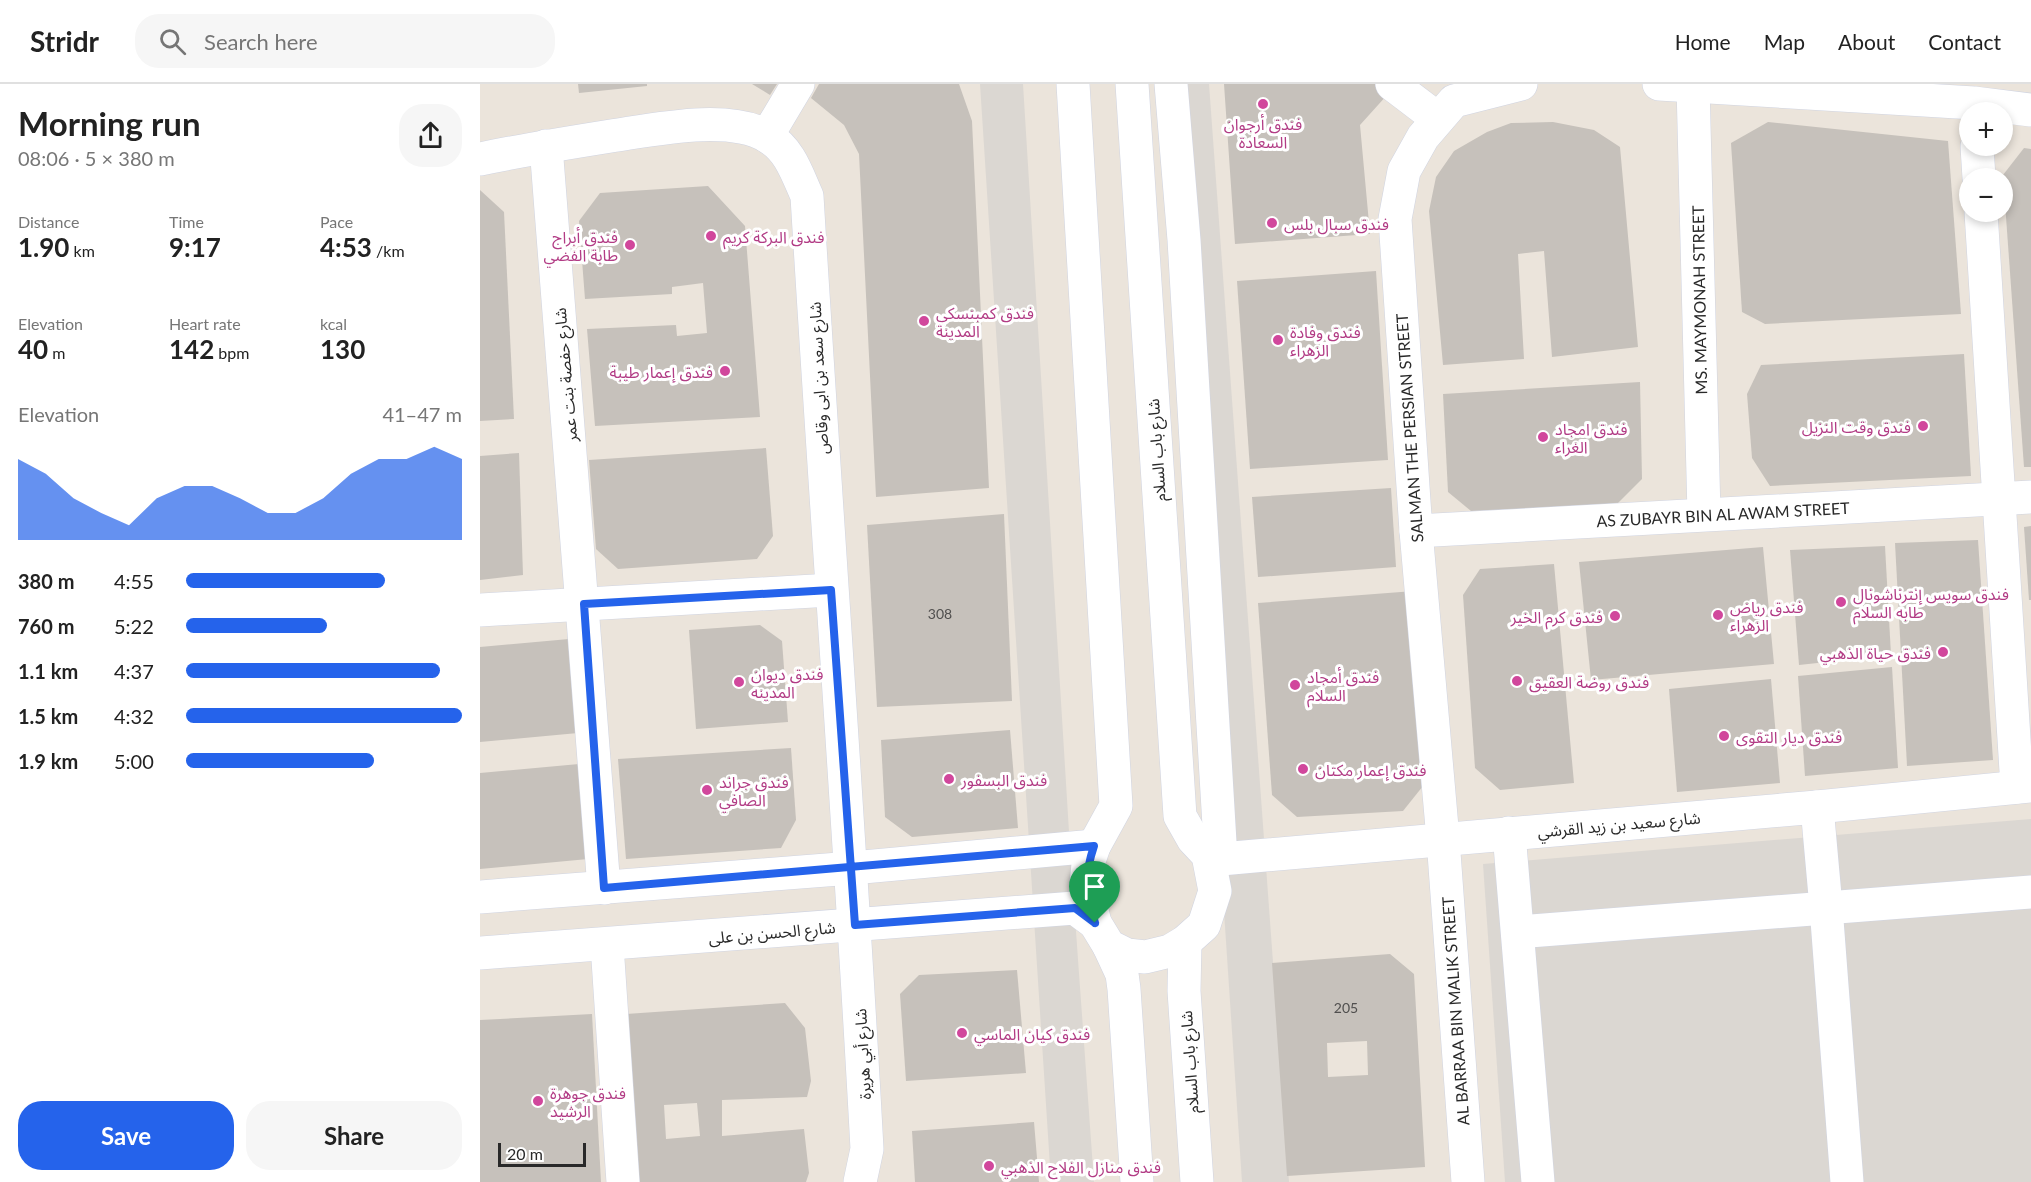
<!DOCTYPE html>
<meta charset="utf-8">
<style>
:root{--surface:#fff;--page:#f6f6f6;--text:#222;--muted:#767676;--line:#e0e0e0;--accent:#2563eb}
body{margin:0;font-family:Lato,"Noto Sans Arabic",sans-serif;background:var(--page);color:var(--text);height:100vh;display:flex;flex-direction:column;font-size:22px;white-space:nowrap}
*{box-sizing:border-box;margin:0}
p{font-size:20px;color:var(--muted)}
.icon{flex:none;width:33px;height:33px;fill:none;stroke:currentColor;stroke-width:2;stroke-linecap:round;stroke-linejoin:round}
.map{position:relative;flex:1;overflow:hidden}
.panel{display:flex;flex-direction:column;background:var(--surface);width:480px}
.panel>*{flex:none}
.controls{position:absolute;left:1479px;top:18px;display:grid;gap:12px}
.controls a{display:grid;place-items:center;width:54px;height:54px;border-radius:50%;background:var(--surface);box-shadow:0 3px 9px #0003;font-size:30px}
.scale{position:absolute;left:18px;bottom:15px;width:88px;box-sizing:border-box;padding-left:6px;border:3px solid #292929;border-top:0;font-size:16px;line-height:21px;white-space:nowrap;color:#292929;-webkit-text-stroke:4px #fff;paint-order:stroke}
.pin{position:absolute;display:grid;place-items:center;width:51px;height:51px;color:#fff;margin:-62px -26px;border-radius:50% 50% 50% 0;rotate:-45deg;box-shadow:0 0 6px #0007}
.pin .icon{rotate:45deg}
.round{display:grid;place-items:center;flex:none;width:63px;height:63px;border-radius:24px;background:var(--page)}
.overview{display:flex;align-items:center;justify-content:space-between;height:102px;padding:0 18px}
h1{font-size:33px;font-weight:700;line-height:45px}
.metrics{display:grid;grid-template-columns:repeat(3,1fr);gap:9px;height:102px;padding:6px 18px}
.metrics div{display:grid;align-content:center}
.metrics b{font-size:26px;font-weight:700}
.metrics small{font-size:16px;font-weight:400}
.metrics p{font-size:16px}
.chart{height:168px;padding:12px 18px}
.chart p{display:flex;justify-content:space-between}
.chart svg{width:100%;height:108px;margin-top:6px;fill:var(--accent);opacity:.7}
.action{display:flex;gap:12px;margin-top:auto;padding:12px 18px}
.action a{flex:1;height:69px;border-radius:24px;background:var(--accent);color:#fff;font-size:24px;font-weight:700;line-height:69px;text-align:center}
.action a+a{background:var(--page);color:var(--text)}
ul{padding:0 18px;list-style:none;font-size:20px}
li{display:grid;grid-template-columns:96px 72px 1fr;align-items:center;height:45px}
li i{height:15px;border-radius:8px;background:var(--accent)}
header{display:flex;align-items:center;gap:36px;box-sizing:border-box;height:84px;padding:0 30px;background:var(--surface);border-bottom:2px solid var(--line)}
header strong{font-size:28px}
nav{display:flex;gap:33px;margin-inline-start:auto;font-size:21px}
.search{width:420px;height:54px;background:var(--page);display:flex;align-items:center;gap:15px;box-sizing:border-box;padding:0 21px;border-radius:24px;color:var(--muted);font-size:22px}
main{display:flex;flex:1;min-height:0}
.map>svg:first-child{display:block}
.plaza{fill:#dbd7d2}
.building{fill:#c6c1bb;fill-rule:evenodd}
.lines{fill:none;stroke-linecap:round;stroke-linejoin:round}
.minor-casing{stroke:#d0d4e1;stroke-width:34}
.minor{stroke:#fff;stroke-width:33}
.route-casing{stroke:#fff;stroke-width:12}
.route{stroke:#2563eb;stroke-width:8}
.hotel-dot{fill:#d1479c;stroke:#fff;stroke-width:2}
.labels{text-anchor:middle;dominant-baseline:central;stroke-width:6;stroke-linejoin:round;paint-order:stroke}
.number-label{font-size:14px;fill:#504f4e}
.hotel-label{font-size:16px;fill:#b23c85;stroke:#fff;text-anchor:start}
.street-label{font-size:16px;fill:#292929;stroke:#fff}
</style>
<header>
<strong>Stridr</strong>
<div class="search"><svg class="icon" aria-label="search" viewBox="0 0 24 24"><circle cx="10" cy="10" r="6"/><path d="M15 15l6 6"/></svg>Search here</div>
<nav><a>Home</a><a>Map</a><a>About</a><a>Contact</a></nav>
</header>
<main>
<section class="panel">
<div class="overview"><div><h1>Morning run</h1><p>08:06 · 5 × 380 m</p></div><a class="round"><svg class="icon" aria-label="share" viewBox="0 0 24 24"><path d="M12 15V3M7 8l5-5 5 5M5 13v7h14v-7"/></svg></a></div>
<div class="metrics">
<div><p>Distance</p><b>1.90<small> km</small></b></div>
<div><p>Time</p><b>9:17</b></div>
<div><p>Pace</p><b>4:53<small> /km</small></b></div>
</div>
<div class="metrics">
<div><p>Elevation</p><b>40<small> m</small></b></div>
<div><p>Heart rate</p><b>142<small> bpm</small></b></div>
<div><p>kcal</p><b>130</b></div>
</div>
<div class="chart"><p><span>Elevation</span>41–47 m</p>
<svg viewBox="0 0 160 44" preserveAspectRatio="none"><path d="M0 44V11L10 17L20 27L30 33L40 38L50 27L60 22L70 22L80 27L90 33L100 33L110 27L120 17L130 11L140 11L150 6L160 11V44z"/></svg>
</div>
<ul>
<li><b>380 m</b>4:55<i style="width:72%"></i></li>
<li><b>760 m</b>5:22<i style="width:51%"></i></li>
<li><b>1.1 km</b>4:37<i style="width:92%"></i></li>
<li><b>1.5 km</b>4:32<i style="width:100%"></i></li>
<li><b>1.9 km</b>5:00<i style="width:68%"></i></li>
</ul>
<div class="action"><a>Save</a><a>Share</a></div>
</section>
<div class="map">
<svg width="1551" height="1098" viewBox="0 0 1551 1098">
<rect width="100%" height="100%" fill="#ebe4db"/>
<!-- plaza -->
<g class="plaza">
<path d="M500,0H543L590,764L614,1098H571Z"/>
<path d="M689,0H729L809,1098H762Z"/>
<path d="M1551,735V1098H1025L1003,780Z"/>
</g>
<!-- building -->
<g class="building">
<path d="M98,0H167V2L99,9Z"/>
<path d="M272,0H297L290,11Z"/>
<path d="M339,0H479L492,37L509,404L396,413L379,70L364,41L331,14Z"/>
<path d="M744,0H917L880,41L890,150L755,160Z"/>
<path d="M1073,38L1114,46L1140,63L1158,263L1072,273L1064,167L1038,170L1044,275L963,281L949,127L956,93L974,67L1007,48L1031,39Z"/>
<path d="M1288,38L1468,57L1481,230L1285,240L1262,228L1251,59Z"/>
<path d="M1544,64L1551,65V383H1544L1523,91Z"/>
<path d="M228,102L265,142L280,333L115,342L107,245L196,241L197,252L227,249L223,199L192,203V210L105,215L99,137L120,109Z"/>
<path d="M0,106L24,128L34,335L0,337Z"/>
<path d="M896,187L908,376L770,385L757,197Z"/>
<path d="M1484,270L1491,392L1290,402L1272,374L1267,310L1281,281Z"/>
<path d="M1160,298L1162,395L1135,422L991,427L968,408L963,310Z"/>
<path d="M286,364L293,452L277,475L138,485L116,465L109,376Z"/>
<path d="M39,369L43,491L0,496V372Z"/>
<path d="M911,404L916,483L778,493L772,413Z"/>
<path d="M524,430L532,617L397,623L387,441Z"/>
<path d="M1551,442V516H1549L1544,443Z"/>
<path d="M1498,456L1513,676L1427,682L1415,459Z"/>
<path d="M1405,462L1411,571L1319,581L1310,466Z"/>
<path d="M1283,463L1294,580L1111,596L1099,478Z"/>
<path d="M1074,480L1094,699L1020,706L995,684L983,511L1000,485Z"/>
<path d="M934,507L947,697L923,727L817,733L792,711L778,519Z"/>
<path d="M280,541L302,557L308,638L216,645L209,546Z"/>
<path d="M89,555L98,649L0,658V563Z"/>
<path d="M1412,583L1418,684L1325,692L1318,592Z"/>
<path d="M1291,595L1300,699L1197,708L1189,605Z"/>
<path d="M530,646L538,744L432,753L405,733L401,656Z"/>
<path d="M311,664L316,736L301,764L146,775L138,675Z"/>
<path d="M99,680L108,775L0,785V689Z"/>
<path d="M910,870L934,890L945,1083L807,1092L792,879ZM887,957L888,991L848,993L847,959Z"/>
<path d="M537,886L546,989L426,997L420,910L439,891Z"/>
<path d="M305,919L325,944L331,997L327,1013L242,1016V1052L324,1045L329,1089L326,1098H159L146,930ZM217,1019L220,1052L186,1055L184,1021Z"/>
<path d="M112,930L121,1098H0V936Z"/>
<path d="M554,1038L559,1098H435L432,1047Z"/>
</g>
<g class="lines">
<defs>
<g id="minor">
<path d="M593,0L636,722L614,762L608,780L606,802L615,839L629,862L647,871L665,873L690,867L705,858L724,841L735,807L728,771L713,755L700,732L652,0"/>
<path d="M691,0L704,156L741,775"/>
<path d="M912,0L958,35"/>
<path d="M1179,0L1494,19L1551,26"/>
<path d="M1213,2L1224,430"/>
<path d="M287,52L318,0"/>
<path d="M66,62L124,804"/>
<path d="M1497,62L1499,94"/>
<path d="M0,75C43,66 87,59 131,52C172,46 250,29 288,53C310,66 317,90 327,112C346,430 370,747 387,1065L380,1098"/>
<path d="M1501,128L1537,703"/>
<path d="M936,447L1551,413"/>
<path d="M0,526L351,506"/>
<path d="M1337,723L1346,823L1367,1098"/>
<path d="M1029,749L1058,1098"/>
<path d="M728,771L741,775L1337,723L1551,702"/>
<path d="M0,813L372,784L614,762"/>
<path d="M1038,848L1551,808"/>
<path d="M705,858L704,907L717,1098"/>
<path d="M127,861L143,1098"/>
<path d="M629,862L642,890L644,905L657,1098"/>
<path d="M0,869L595,824L615,839"/>
<path d="M988,1098L963,755L936,447L915,135L924,87L943,53L974,17L1041,0"/>
</g>
</defs>
<!-- minor casing -->
<use href="#minor" class="minor-casing"/>
<!-- minor -->
<use href="#minor" class="minor"/>
</g>
<g class="lines">
<defs>
<path id="route" d="M615,839L595,824L375,841L351,506L104,520L124,804L614,762C603,795 607,807 615,839"/>
</defs>
<!-- route casing -->
<use href="#route" class="route-casing"/>
<!-- route -->
<use href="#route" class="route"/>
</g>
<!-- markers -->
<g class="hotel-dot">
<circle cx="783" cy="20" r="6"/>
<circle cx="792" cy="139" r="6"/>
<circle cx="231" cy="152" r="6"/>
<circle cx="150" cy="161" r="6"/>
<circle cx="444" cy="237" r="6"/>
<circle cx="798" cy="256" r="6"/>
<circle cx="245" cy="287" r="6"/>
<circle cx="1443" cy="342" r="6"/>
<circle cx="1063" cy="353" r="6"/>
<circle cx="1361" cy="518" r="6"/>
<circle cx="1238" cy="531" r="6"/>
<circle cx="1135" cy="532" r="6"/>
<circle cx="1463" cy="568" r="6"/>
<circle cx="1037" cy="597" r="6"/>
<circle cx="259" cy="598" r="6"/>
<circle cx="815" cy="601" r="6"/>
<circle cx="1244" cy="652" r="6"/>
<circle cx="823" cy="685" r="6"/>
<circle cx="469" cy="695" r="6"/>
<circle cx="227" cy="706" r="6"/>
<circle cx="482" cy="949" r="6"/>
<circle cx="58" cy="1017" r="6"/>
<circle cx="509" cy="1082" r="6"/>
</g>
<g class="labels">
<!-- number labels -->
<g class="number-label">
<text x="460" y="529">308</text>
<text x="866" y="923">205</text>
</g>
<!-- hotel labels -->
<g class="hotel-label">
<text x="783" y="39" text-anchor="middle">فندق أرجوان<tspan x="783" dy="18">السعادة</tspan></text>
<text x="804" y="139">فندق سبال بلس</text>
<text x="138" y="152" text-anchor="end">فندق أبراج<tspan x="138" dy="18">طابة الفضي</tspan></text>
<text x="243" y="152">فندق البركة كريم</text>
<text x="456" y="228">فندق كمبنسكي<tspan x="456" dy="18">المدينة</tspan></text>
<text x="810" y="247">فندق وفادة<tspan x="810" dy="18">الزهراء</tspan></text>
<text x="233" y="287" text-anchor="end">فندق إعمار طيبة</text>
<text x="1431" y="342" text-anchor="end">فندق وقت النزيل</text>
<text x="1075" y="344">فندق امجاد<tspan x="1075" dy="18">الغراء</tspan></text>
<text x="1373" y="509">فندق سويس إنترناشونال<tspan x="1373" dy="18">طابه السلام</tspan></text>
<text x="1250" y="522">فندق رياض<tspan x="1250" dy="18">الزهراء</tspan></text>
<text x="1123" y="532" text-anchor="end">فندق كرم الخير</text>
<text x="1451" y="568" text-anchor="end">فندق حياة الذهبي</text>
<text x="271" y="589">فندق ديوان<tspan x="271" dy="18">المدينه</tspan></text>
<text x="827" y="592">فندق أمجاد<tspan x="827" dy="18">السلام</tspan></text>
<text x="1049" y="597">فندق روضة العقيق</text>
<text x="1256" y="652">فندق ديار التقوى</text>
<text x="835" y="685">فندق إعمار مكتان</text>
<text x="481" y="695">فندق البسفور</text>
<text x="239" y="697">فندق جراند<tspan x="239" dy="18">الصافي</tspan></text>
<text x="494" y="949">فندق كيان الماسي</text>
<text x="70" y="1008">فندق جوهرة<tspan x="70" dy="18">الرشيد</tspan></text>
<text x="521" y="1082">فندق منازل الفلاح الذهبي</text>
</g>
<!-- street labels -->
<g class="street-label">
<text transform="translate(1219 216) rotate(-91)">MS. MAYMONAH STREET</text>
<text transform="translate(85 291) rotate(-95)">شارع حفصة بنت عمر</text>
<text transform="translate(338 294) rotate(-93)">شارع سعد بن ابى وقاص</text>
<text transform="translate(929 344) rotate(-94)">SALMAN THE PERSIAN STREET</text>
<text transform="translate(676 366) rotate(-94)">شارع باب السلام</text>
<text transform="translate(1243 430) rotate(-3)">AS ZUBAYR BIN AL AWAM STREET</text>
<text transform="translate(1139 740) rotate(-5)">شارع سعيد بن زيد القرشي</text>
<text transform="translate(292 848) rotate(-5)">شارع الحسن بن على</text>
<text transform="translate(975 927) rotate(-94)">AL BARRAA BIN MALIK STREET</text>
<text transform="translate(382 970) rotate(-93)">شارع أبي هريرة</text>
<text transform="translate(709 978) rotate(-94)">شارع باب السلام</text>
</g>
</g>
</svg>
<div class="controls">
<a>+</a>
<a>−</a>
</div>
<div class="scale">20 m</div>
<div class="pin" style="left:615px;top:839px;background:#1e9e55"><svg class="icon" aria-label="arrive" viewBox="0 0 24 24"><path d="M6 21V4h12l-3 4 3 4H6"/></svg></div>
</div>
</main>
